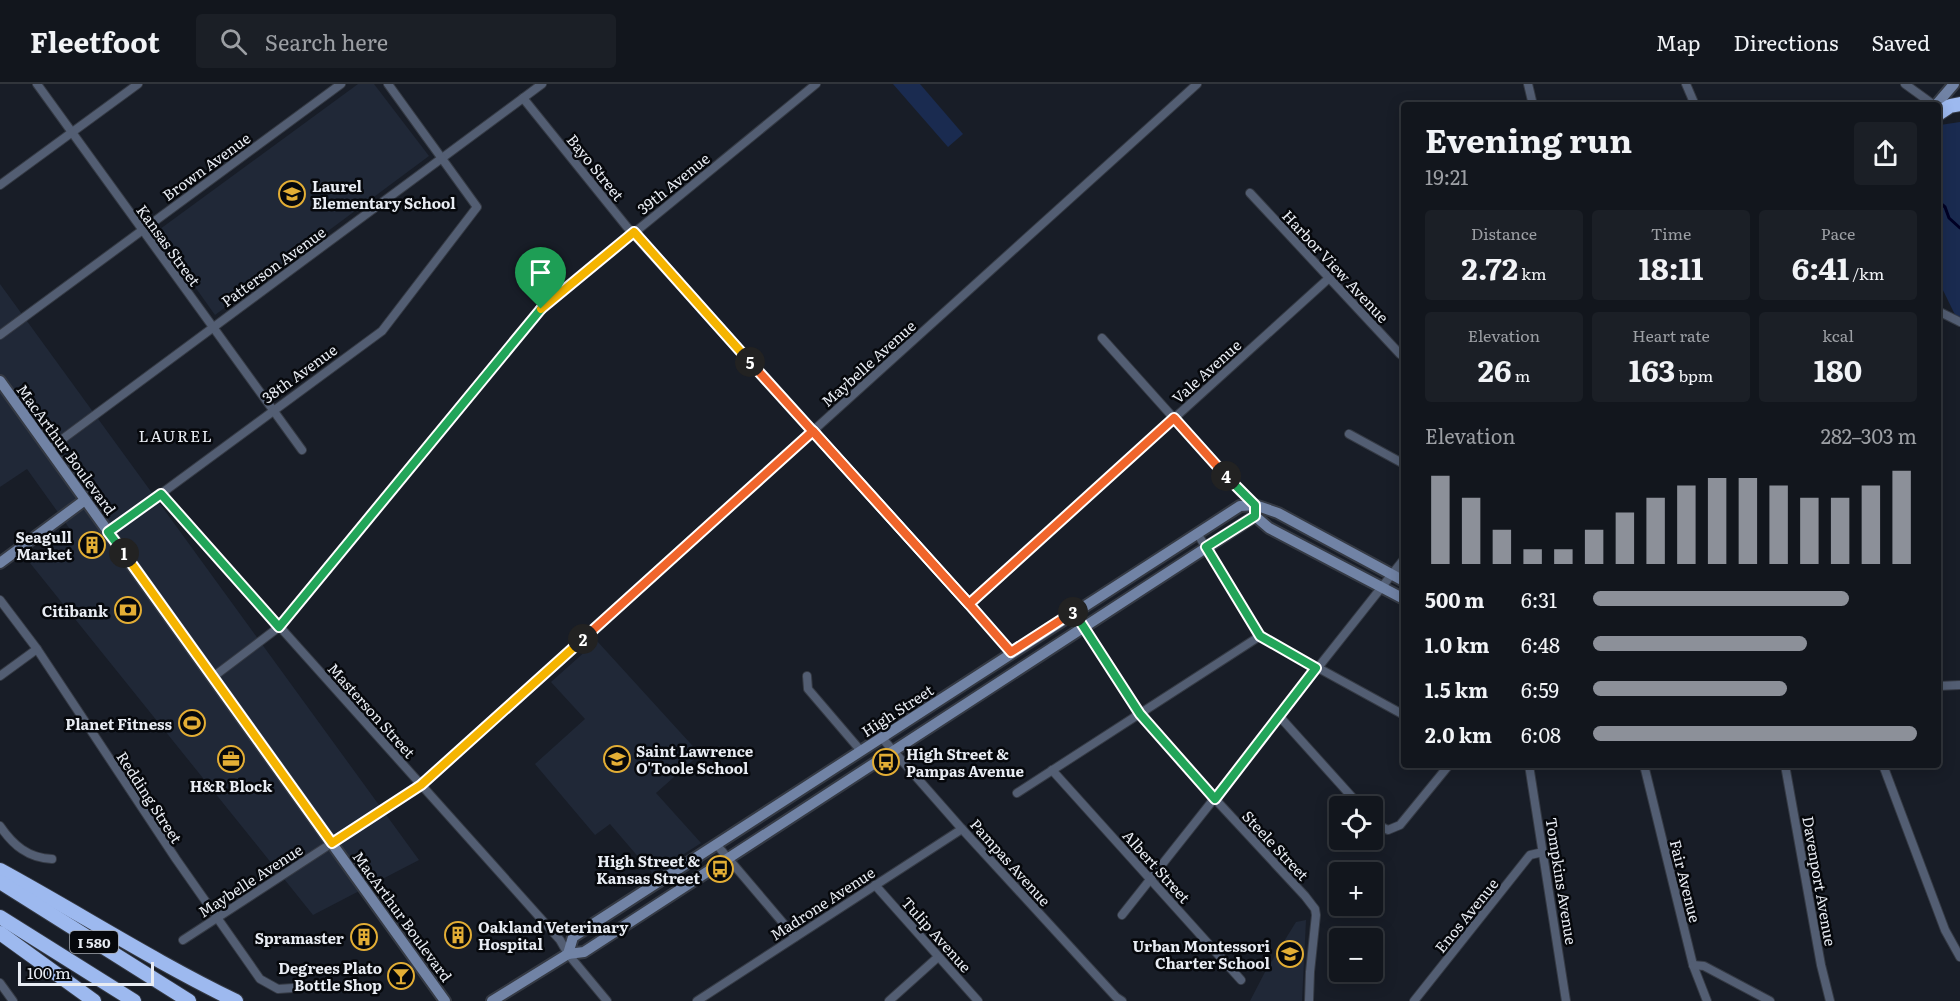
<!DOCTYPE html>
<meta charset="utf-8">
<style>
:root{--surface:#12161d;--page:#1b1f26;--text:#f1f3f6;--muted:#9c9fa4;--line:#31353b;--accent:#8c9099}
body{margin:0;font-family:Literata,serif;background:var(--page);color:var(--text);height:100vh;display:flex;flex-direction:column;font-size:22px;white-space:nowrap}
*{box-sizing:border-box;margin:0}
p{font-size:20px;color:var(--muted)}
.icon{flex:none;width:33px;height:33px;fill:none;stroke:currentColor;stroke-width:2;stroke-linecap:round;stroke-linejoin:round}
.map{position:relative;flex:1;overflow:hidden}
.panel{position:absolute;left:1401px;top:18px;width:540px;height:666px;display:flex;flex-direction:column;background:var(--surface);border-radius:6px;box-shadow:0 3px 15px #0003,0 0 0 2px var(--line)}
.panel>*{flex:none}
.tools{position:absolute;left:1329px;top:712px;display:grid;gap:12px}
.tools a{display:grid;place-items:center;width:54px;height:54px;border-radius:6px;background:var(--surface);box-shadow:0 3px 15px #0003,0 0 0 2px var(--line);font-size:30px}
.scale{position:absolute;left:18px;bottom:15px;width:136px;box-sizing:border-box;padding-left:6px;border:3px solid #e8ecf3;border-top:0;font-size:16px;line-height:21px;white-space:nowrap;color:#e8ecf3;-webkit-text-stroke:4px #06080c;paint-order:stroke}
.pin{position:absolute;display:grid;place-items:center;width:51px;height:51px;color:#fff;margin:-62px -26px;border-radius:50% 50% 50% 0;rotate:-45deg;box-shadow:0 0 6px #0007}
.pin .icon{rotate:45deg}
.km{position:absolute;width:30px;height:30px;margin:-15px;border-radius:50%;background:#222;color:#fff;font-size:16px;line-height:30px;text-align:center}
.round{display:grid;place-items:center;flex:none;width:63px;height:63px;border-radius:6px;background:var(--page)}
.headline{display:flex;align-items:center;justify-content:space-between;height:102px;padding:0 24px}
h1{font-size:33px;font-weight:700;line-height:45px}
.metrics{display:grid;grid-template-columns:repeat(3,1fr);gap:9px;height:102px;padding:6px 24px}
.metrics div{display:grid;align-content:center;border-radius:6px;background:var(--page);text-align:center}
.metrics b{font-size:30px;font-weight:700}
.metrics small{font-size:16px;font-weight:400}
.metrics p{font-size:16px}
.chart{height:168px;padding:12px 24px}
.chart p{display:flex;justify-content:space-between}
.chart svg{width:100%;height:108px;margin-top:6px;stroke:var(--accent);stroke-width:6}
ul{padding:0 24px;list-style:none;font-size:20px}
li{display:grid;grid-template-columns:96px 72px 1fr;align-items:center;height:45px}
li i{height:15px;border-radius:8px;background:var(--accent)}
header{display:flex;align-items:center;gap:36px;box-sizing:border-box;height:84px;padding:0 30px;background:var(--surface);border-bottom:2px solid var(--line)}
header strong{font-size:28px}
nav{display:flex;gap:33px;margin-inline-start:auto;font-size:21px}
.search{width:420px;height:54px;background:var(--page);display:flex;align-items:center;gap:15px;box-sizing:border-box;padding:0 21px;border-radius:6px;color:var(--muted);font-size:22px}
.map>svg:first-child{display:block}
.built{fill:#202837}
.green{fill:#1a2b50}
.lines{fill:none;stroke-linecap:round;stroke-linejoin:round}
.stream{stroke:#000024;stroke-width:3}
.street-casing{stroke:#353a44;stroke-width:10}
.secondary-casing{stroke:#353a44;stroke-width:14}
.highway-casing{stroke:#353a44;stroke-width:16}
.street{stroke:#535e73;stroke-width:8}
.secondary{stroke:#7183a5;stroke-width:10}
.highway{stroke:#9db9ef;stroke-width:14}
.split-1-casing{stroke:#fff;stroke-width:12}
.split-2-casing{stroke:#fff;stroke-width:12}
.split-3-casing{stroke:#fff;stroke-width:12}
.split-4-casing{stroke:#fff;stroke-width:12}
.split-5-casing{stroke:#fff;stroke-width:12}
.split-6-casing{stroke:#fff;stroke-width:12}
.split-1{stroke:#22a559;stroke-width:8}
.split-2{stroke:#f5b400;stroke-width:8}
.split-3{stroke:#f0652b;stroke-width:8}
.split-4{stroke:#22a559;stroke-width:8}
.split-5{stroke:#f0652b;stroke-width:8}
.split-6{stroke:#f5b400;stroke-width:8}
.labels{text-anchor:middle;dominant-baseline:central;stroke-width:5;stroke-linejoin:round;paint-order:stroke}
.shield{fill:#06080c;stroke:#a4a8ae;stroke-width:1.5}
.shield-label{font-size:14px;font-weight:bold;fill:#e8ecf3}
.street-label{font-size:15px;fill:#e8ecf3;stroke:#06080c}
.poi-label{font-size:15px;font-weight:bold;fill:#e8ecf3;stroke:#06080c;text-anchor:end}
.neighbourhood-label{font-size:16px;letter-spacing:1.5px;fill:#e8ecf3;stroke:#06080c}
</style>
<header>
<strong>Fleetfoot</strong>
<div class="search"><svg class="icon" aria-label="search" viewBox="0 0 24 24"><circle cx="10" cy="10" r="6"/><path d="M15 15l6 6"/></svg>Search here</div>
<nav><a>Map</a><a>Directions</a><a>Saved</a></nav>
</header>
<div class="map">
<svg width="1960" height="917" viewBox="0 0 1960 917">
<rect width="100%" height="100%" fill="#181d27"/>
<!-- built -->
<g class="built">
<path d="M358,0H374L429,72L215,231L156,148Z"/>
<path d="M0,200L419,776L313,831L30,479L72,448L27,385L0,403Z"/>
<path d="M597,557L700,670L656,709L701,759L653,790L610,740L595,751L535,680L585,635L551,598Z"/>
<path d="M1306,836L1302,917H1250L1265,888L1296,838Z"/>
</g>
<!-- green -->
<g class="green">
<path d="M893,0H920L963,50L948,63Z"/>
<path d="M1960,38V241L1938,196V43L1940,41Z"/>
</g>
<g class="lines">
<!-- stream -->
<path class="stream" d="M1938,117L1945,123L1949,134L1960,144"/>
<defs>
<g id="street">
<path d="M37,0L302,366"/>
<path d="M1528,0L1533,21"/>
<path d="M1686,0L1695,21"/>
<path d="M1905,0L1934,21"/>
<path d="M523,14L627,143L969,520L1011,568"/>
<path d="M0,101L138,0"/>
<path d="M1250,109L1400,270L1404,273"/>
<path d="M1938,227L1960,238"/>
<path d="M0,251L341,0"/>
<path d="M1102,254L1240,408L1255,421"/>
<path d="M1349,350L1404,380"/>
<path d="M49,365L542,0"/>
<path d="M161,410L560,856L568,870L607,917"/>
<path d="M109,448L382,247L477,123L388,0"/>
<path d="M1197,449L1260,552L1404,631"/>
<path d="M0,516L37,565L176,775L260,895L278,905L293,904"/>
<path d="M969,520L1328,195"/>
<path d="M1074,528L1140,630L1215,715L1305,812L1315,825L1316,831L1310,888L1309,917"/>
<path d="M0,592L37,565"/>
<path d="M807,592L808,605L861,667"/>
<path d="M213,593L279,543L541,225L816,0"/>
<path d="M1938,602L1960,601"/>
<path d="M1280,633L1361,723"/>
<path d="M882,654L962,745L1116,913L1122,917"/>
<path d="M1529,681L1566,917"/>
<path d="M1644,681L1693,881L1707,917"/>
<path d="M1785,681L1821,881L1830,917"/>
<path d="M1883,681L1945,846L1960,873"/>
<path d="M1052,686L1241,896"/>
<path d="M1017,709L1260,552"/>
<path d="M1372,735L1378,741L1388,746L1400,741L1449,681"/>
<path d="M0,742C13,761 28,774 52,775"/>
<path d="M716,760L795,853"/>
<path d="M875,801L978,917"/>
<path d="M1122,831L1404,475"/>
<path d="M183,856L421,701L1197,0"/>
<path d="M1693,881L1704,882L1770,917"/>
<path d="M0,899L13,917"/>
<path d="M697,917L962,745"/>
<path d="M889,917L938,873"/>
<path d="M1414,917L1530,771L1543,768"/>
</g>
<g id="secondary">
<path d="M1936,21L1954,0"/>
<path d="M0,297L445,917"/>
<path d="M1255,432L1269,444L1404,515"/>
<path d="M0,479L85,416"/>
<path d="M568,870L573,853L1240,422L1255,421L1278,429L1404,497"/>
<path d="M492,917L568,870L584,868L1255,432"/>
</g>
<g id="highway">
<path d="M1938,30L1950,22L1960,20"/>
<path d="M0,786C79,829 155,878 236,917"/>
<path d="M0,798L189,917"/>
<path d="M0,833L134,917"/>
<path d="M0,849L94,917"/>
</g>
</defs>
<!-- street casing -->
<use href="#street" class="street-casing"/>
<!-- secondary casing -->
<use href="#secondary" class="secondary-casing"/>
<!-- highway casing -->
<use href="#highway" class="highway-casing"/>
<!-- street -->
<use href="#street" class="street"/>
<!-- secondary -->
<use href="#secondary" class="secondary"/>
<!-- highway -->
<use href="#highway" class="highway"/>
</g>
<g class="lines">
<defs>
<path id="split-1" d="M124,469L108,448L161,410L279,543L541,225"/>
<path id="split-2" d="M124,469L332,759L421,701L583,555"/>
<path id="split-3" d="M583,555L813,347L969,520L1011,568L1073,528"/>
<path id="split-4" d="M1073,528H1074L1140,630L1215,715L1316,584L1260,552L1206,463L1255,432V421L1226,392"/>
<path id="split-5" d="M750,278L969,520L1174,334L1226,392"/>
<path id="split-6" d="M541,225L634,148L750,278"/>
</defs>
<!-- split-1 casing -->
<use href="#split-1" class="split-1-casing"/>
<!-- split-2 casing -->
<use href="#split-2" class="split-2-casing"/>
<!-- split-3 casing -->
<use href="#split-3" class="split-3-casing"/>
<!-- split-4 casing -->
<use href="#split-4" class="split-4-casing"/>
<!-- split-5 casing -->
<use href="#split-5" class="split-5-casing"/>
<!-- split-6 casing -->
<use href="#split-6" class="split-6-casing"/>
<!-- split-1 -->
<use href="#split-1" class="split-1"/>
<!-- split-2 -->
<use href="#split-2" class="split-2"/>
<!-- split-3 -->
<use href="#split-3" class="split-3"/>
<!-- split-4 -->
<use href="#split-4" class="split-4"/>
<!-- split-5 -->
<use href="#split-5" class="split-5"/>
<!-- split-6 -->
<use href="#split-6" class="split-6"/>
</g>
<!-- icons -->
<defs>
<symbol id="school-ring" viewBox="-11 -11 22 22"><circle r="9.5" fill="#06080c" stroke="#e3ae35" stroke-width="1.5"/><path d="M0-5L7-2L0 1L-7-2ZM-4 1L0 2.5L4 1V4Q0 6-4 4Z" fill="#e3ae35"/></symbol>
<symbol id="building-ring" viewBox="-11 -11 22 22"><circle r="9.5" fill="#06080c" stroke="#e3ae35" stroke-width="1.5"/><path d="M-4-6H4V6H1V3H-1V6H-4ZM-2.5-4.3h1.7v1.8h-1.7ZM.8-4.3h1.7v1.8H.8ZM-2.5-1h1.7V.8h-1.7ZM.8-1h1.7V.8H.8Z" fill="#e3ae35"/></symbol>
<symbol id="bank-ring" viewBox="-11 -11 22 22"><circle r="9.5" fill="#06080c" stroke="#e3ae35" stroke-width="1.5"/><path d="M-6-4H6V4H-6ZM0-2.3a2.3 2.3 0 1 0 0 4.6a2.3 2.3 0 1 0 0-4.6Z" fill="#e3ae35"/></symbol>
<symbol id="stadium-ring" viewBox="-11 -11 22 22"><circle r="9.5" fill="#06080c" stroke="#e3ae35" stroke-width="1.5"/><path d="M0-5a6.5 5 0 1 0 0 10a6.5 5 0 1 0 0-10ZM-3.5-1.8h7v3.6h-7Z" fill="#e3ae35"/></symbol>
<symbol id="office-ring" viewBox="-11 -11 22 22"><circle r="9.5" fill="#06080c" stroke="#e3ae35" stroke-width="1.5"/><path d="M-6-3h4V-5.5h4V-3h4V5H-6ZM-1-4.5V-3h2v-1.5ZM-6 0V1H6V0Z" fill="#e3ae35"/></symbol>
<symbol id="bus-ring" viewBox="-11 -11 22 22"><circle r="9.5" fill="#06080c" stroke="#e3ae35" stroke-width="1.5"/><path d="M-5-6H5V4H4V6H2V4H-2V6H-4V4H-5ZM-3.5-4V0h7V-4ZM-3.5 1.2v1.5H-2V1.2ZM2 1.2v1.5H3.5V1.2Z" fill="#e3ae35"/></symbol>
<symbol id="bar-ring" viewBox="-11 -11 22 22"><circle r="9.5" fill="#06080c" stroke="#e3ae35" stroke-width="1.5"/><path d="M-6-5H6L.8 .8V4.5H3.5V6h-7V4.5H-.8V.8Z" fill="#e3ae35"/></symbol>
</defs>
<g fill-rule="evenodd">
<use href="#school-ring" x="277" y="95" width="30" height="30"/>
<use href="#building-ring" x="77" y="446" width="30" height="30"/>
<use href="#bank-ring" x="113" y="511" width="30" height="30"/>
<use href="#stadium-ring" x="177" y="624" width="30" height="30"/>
<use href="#office-ring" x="216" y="660" width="30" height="30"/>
<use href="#school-ring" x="602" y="660" width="30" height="30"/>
<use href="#bus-ring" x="871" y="663" width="30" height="30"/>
<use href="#bus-ring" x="705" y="770" width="30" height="30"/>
<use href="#building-ring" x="443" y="836" width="30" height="30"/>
<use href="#building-ring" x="349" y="838" width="30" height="30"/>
<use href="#school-ring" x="1275" y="855" width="30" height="30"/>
<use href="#bar-ring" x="386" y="877" width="30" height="30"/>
</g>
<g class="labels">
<!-- shield labels -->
<rect class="shield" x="70" y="847" width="48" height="22" rx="4.5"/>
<g class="shield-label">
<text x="94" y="858">I 580</text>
</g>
<!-- street labels -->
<g class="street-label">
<text transform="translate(206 82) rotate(-36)">Brown Avenue</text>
<text transform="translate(596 83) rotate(51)">Bayo Street</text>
<text transform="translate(673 99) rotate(-39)">39th Avenue</text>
<text transform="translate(169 161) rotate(54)">Kansas Street</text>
<text transform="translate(273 182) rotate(-36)">Patterson Avenue</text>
<text transform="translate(1336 182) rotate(47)">Harbor View Avenue</text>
<text transform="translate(868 279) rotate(-42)">Maybelle Avenue</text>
<text transform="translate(1206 287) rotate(-42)">Vale Avenue</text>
<text transform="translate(299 289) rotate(-36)">38th Avenue</text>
<text transform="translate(67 365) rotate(54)">MacArthur Boulevard</text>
<text transform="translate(372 626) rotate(48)">Masterson Street</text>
<text transform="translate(897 626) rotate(-33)">High Street</text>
<text transform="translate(150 713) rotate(57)">Redding Street</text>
<text transform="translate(1276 761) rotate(47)">Steele Street</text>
<text transform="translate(1011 778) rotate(48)">Pampas Avenue</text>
<text transform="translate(1157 782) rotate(48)">Albert Street</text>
<text transform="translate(250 796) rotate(-33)">Maybelle Avenue</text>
<text transform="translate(1562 797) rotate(81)">Tompkins Avenue</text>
<text transform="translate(1686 797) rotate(76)">Fair Avenue</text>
<text transform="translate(1820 797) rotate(80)">Davenport Avenue</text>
<text transform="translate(822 819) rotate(-33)">Madrone Avenue</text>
<text transform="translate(1466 831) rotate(-51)">Enos Avenue</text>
<text transform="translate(403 832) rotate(54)">MacArthur Boulevard</text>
<text transform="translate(937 850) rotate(48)">Tulip Avenue</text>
</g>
<!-- poi labels -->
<g class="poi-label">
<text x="312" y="101" text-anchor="start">Laurel<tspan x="312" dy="17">Elementary School</tspan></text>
<text x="72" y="452">Seagull<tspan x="72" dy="17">Market</tspan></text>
<text x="108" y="526">Citibank</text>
<text x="172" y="639">Planet Fitness</text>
<text x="636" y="666" text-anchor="start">Saint Lawrence<tspan x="636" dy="17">O'Toole School</tspan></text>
<text x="906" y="669" text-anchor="start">High Street &amp;<tspan x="906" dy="17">Pampas Avenue</tspan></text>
<text x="231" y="701" text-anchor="middle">H&amp;R Block</text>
<text x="700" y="776">High Street &amp;<tspan x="700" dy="17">Kansas Street</tspan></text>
<text x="478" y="842" text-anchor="start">Oakland Veterinary<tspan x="478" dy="17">Hospital</tspan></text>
<text x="344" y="853">Spramaster</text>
<text x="1270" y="861">Urban Montessori<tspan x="1270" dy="17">Charter School</tspan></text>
<text x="382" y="883">Degrees Plato<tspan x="382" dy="17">Bottle Shop</tspan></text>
</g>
<!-- neighbourhood labels -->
<g class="neighbourhood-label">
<text x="176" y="351">LAUREL</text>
</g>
</g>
</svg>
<div class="tools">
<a><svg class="icon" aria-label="locate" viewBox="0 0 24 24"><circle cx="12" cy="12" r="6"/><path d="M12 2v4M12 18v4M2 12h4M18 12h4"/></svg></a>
<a>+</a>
<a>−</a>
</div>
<div class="scale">100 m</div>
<div class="pin" style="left:541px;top:225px;background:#1e9e55"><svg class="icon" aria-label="arrive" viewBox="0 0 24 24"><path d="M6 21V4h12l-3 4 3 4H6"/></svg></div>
<b class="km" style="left:124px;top:469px">1</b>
<b class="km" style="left:583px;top:555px">2</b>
<b class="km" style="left:1073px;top:528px">3</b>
<b class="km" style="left:1226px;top:392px">4</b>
<b class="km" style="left:750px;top:278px">5</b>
<section class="panel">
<div class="headline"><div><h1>Evening run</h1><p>19:21</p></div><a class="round"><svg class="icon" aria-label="share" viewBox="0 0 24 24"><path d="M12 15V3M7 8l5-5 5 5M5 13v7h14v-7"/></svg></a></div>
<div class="metrics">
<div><p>Distance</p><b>2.72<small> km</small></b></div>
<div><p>Time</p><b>18:11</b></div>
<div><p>Pace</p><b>6:41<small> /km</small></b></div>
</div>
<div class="metrics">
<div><p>Elevation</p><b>26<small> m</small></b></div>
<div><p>Heart rate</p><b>163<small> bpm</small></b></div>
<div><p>kcal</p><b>180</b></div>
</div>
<div class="chart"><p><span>Elevation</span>282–303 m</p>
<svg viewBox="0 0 160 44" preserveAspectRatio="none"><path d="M5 44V8M15 44V17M25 44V30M35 44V38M45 44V38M55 44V30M65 44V23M75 44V17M85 44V12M95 44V9M105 44V9M115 44V12M125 44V17M135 44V17M145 44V12M155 44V6"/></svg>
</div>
<ul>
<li><b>500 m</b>6:31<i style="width:79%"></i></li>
<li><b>1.0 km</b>6:48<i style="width:66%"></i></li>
<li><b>1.5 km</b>6:59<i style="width:60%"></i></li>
<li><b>2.0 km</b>6:08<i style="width:100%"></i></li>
</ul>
</section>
</div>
